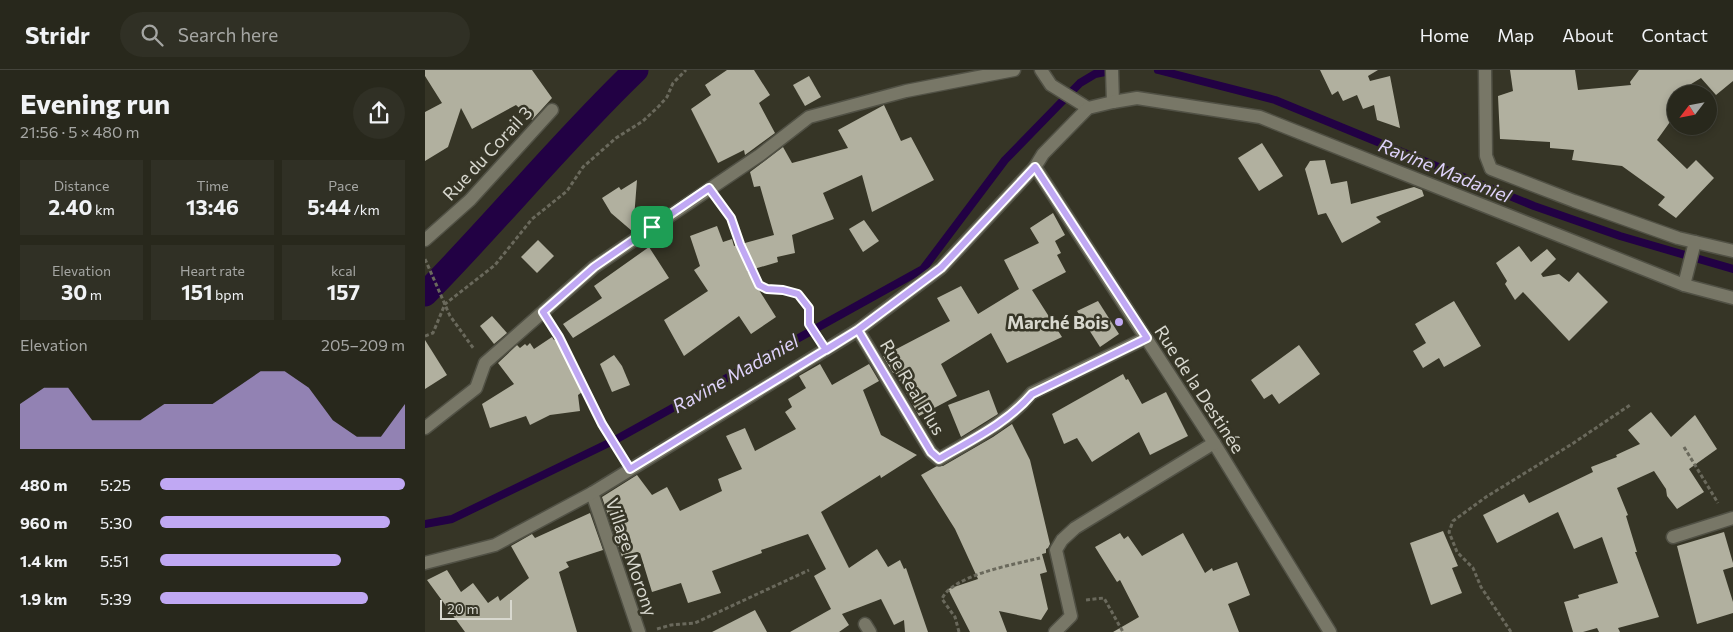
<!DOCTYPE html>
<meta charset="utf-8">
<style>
:root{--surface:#28281c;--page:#303025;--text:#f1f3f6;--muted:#a5a6a3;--line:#44443b;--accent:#c0a8f3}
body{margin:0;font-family:Commissioner,sans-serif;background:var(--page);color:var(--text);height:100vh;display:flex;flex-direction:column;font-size:19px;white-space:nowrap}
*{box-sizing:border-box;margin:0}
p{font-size:16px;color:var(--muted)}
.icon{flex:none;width:28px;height:28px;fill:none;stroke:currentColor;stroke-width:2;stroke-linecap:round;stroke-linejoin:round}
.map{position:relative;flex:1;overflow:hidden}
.sheet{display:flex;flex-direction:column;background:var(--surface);width:425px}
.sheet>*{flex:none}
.needle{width:32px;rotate:238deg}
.buttons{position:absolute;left:1242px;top:15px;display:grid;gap:10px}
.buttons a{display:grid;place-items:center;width:50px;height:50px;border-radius:50%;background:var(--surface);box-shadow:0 2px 8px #0003,0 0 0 1px var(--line);font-size:25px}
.scale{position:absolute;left:15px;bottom:12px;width:72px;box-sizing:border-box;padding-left:5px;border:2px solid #d8d8cf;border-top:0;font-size:14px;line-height:18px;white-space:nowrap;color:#d8d8cf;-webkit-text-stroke:4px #363526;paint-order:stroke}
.pin{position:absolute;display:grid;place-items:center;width:42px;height:42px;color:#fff;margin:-21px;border-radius:10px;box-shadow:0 2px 8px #0006}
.round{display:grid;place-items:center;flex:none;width:52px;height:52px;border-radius:26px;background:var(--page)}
.summary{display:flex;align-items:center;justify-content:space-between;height:85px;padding:0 20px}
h1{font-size:28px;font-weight:700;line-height:38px}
.metrics{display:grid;grid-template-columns:repeat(3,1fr);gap:8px;height:85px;padding:5px 20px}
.metrics div{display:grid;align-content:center;border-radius:0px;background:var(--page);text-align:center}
.metrics b{font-size:21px;font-weight:700}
.metrics small{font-size:14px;font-weight:400}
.metrics p{font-size:14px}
.chart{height:140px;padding:10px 20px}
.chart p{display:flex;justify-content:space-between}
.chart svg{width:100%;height:90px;margin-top:5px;fill:var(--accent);opacity:.7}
ul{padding:0 20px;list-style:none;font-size:16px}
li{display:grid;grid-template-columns:80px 60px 1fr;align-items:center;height:38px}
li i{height:12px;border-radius:6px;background:var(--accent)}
header{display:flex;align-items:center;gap:30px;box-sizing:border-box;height:70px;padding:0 25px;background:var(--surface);border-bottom:1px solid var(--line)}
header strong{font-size:24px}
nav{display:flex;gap:28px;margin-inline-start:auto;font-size:18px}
.search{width:350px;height:45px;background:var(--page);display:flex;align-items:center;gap:12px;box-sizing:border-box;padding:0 18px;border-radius:28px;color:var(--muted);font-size:19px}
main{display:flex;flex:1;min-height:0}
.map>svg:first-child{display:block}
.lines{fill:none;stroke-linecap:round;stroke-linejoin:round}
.stream{stroke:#220144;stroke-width:8}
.canal{stroke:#220144;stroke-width:25}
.building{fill:#b1b09f}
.street-casing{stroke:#515145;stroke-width:15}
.path{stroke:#6a695c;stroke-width:3;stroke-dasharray:4 2.5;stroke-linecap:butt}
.street{stroke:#787767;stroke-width:12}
.route-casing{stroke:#fff;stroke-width:10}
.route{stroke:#c0a8f3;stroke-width:6}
.poi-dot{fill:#c0a8f3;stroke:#363526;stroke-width:2}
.labels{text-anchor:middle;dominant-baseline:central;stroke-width:5;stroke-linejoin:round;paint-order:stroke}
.street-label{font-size:18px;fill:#d8d8cf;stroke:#363526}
.poi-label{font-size:18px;font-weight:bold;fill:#d8d8cf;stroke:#363526;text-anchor:end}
.water-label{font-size:19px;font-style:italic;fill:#ded2fa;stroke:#363526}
</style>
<header>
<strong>Stridr</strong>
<div class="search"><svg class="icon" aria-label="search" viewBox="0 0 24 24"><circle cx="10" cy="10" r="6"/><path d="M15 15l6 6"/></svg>Search here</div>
<nav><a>Home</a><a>Map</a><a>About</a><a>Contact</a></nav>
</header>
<main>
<section class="sheet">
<div class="summary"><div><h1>Evening run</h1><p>21:56 · 5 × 480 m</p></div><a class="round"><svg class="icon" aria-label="share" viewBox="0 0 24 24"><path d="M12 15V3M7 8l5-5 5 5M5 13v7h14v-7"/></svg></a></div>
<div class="metrics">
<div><p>Distance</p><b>2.40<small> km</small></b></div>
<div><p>Time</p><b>13:46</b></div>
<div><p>Pace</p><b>5:44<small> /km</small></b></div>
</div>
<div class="metrics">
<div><p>Elevation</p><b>30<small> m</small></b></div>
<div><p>Heart rate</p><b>151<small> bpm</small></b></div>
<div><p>kcal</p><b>157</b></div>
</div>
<div class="chart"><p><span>Elevation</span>205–209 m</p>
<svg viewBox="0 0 160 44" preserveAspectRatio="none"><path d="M0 44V22L10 14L20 14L30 30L40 30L50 30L60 22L70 22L80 22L90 14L100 6L110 6L120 14L130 30L140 38L150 38L160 22V44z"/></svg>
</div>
<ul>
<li><b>480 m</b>5:25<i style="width:100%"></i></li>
<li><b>960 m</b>5:30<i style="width:94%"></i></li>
<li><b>1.4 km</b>5:51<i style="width:74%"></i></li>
<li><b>1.9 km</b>5:39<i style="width:85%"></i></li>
</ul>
</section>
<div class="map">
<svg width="1308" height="562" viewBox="0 0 1308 562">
<rect width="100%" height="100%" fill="#363526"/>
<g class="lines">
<!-- stream -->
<g class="stream">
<path d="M733,0L850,30L1109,136L1195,166L1308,199"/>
<path d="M0,454L27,449L190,370L498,199L580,90L655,13L670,4L690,0"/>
</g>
<!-- canal -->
<path class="canal" d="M0,224C72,151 137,71 211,0"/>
</g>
<!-- building -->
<g class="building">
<path d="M0,0H107L127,28L107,50L91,35L47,59L36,38L23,77L0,91V42L17,33L0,6Z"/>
<path d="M302,0H329L345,25L334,33L350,63L320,85L319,80L293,93L266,39L286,25L280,15Z"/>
<path d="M895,0H953L943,6L945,11L965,6L975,58L952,50L949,35L938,39L932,25L918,31L913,21L907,25Z"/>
<path d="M1085,0H1150L1153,20L1206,15L1205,12L1214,0H1308V11L1291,25L1276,8L1258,19L1255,24H1251V28L1243,40L1250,45L1232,70L1262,99L1271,90L1289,108L1251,148L1233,135L1240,127L1197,96L1147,90L1149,80L1125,78V72L1075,69L1073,26L1088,21Z"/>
<path d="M384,6L396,27L380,36L368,15Z"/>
<path d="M459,35L476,71L486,67L509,110L447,142L437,105L398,123L409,149L367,165L370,183L352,187L353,192L322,201L351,247L326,264L314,246L259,286L239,250L283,221L269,200L275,196L265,166L292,156L298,172L307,169L309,176L349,165L335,116L329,117L325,102L358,77L367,93L423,78L413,60Z"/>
<path d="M837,73L858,106L834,121L813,88Z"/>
<path d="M900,90L906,114L922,111L926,134L989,117L997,120L999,126L951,147L956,152L917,173L901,143L893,145L880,99L885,91Z"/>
<path d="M212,110L208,161H207L186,143L177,128L194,117L196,120Z"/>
<path d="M628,143L640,165L630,171L636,183L632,185L641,202L607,220L637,267L582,293L566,263L516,294L532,326L494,346L470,302L468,303L458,286L525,251L512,228L536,216L553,244L594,219L579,190L614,173L605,158Z"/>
<path d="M439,150L454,171L438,182L424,159Z"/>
<path d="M113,170L129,186L112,203L96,187Z"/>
<path d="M1094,176L1106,192L1122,179L1131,189L1116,204L1118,207L1134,204L1144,212L1153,202L1183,232L1144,271L1098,222L1090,230L1080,214L1082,211L1071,193Z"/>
<path d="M224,177L244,208L148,268L138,254L177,228L169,216Z"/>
<path d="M673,231L694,264L675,277L652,241Z"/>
<path d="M1029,231L1056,276L1019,297L1014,288L998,298L988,281L1001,273L990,254Z"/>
<path d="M67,246L82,263L69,274L55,256Z"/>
<path d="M127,267L129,270L132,268L142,292L160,320L153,325L155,341L125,345L105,355L101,346L65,358L57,334L89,314L73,293L92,275L95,278L100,274L102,276L105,273L109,279Z"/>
<path d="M0,270L22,305L0,319Z"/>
<path d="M874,275L895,304L854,334L847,324L839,329L826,310Z"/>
<path d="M189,285L197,296L205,315L187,322L175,294Z"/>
<path d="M395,294L407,315L444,294L454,311L438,320L456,365L492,385L456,408L455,405L396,442L424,498L452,479L463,497L475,490L479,499L481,498L503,562H480L479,550L469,555L456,529L417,544L424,555L414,562H365L406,539L389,506L401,499L383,464L336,480L337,483L287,501L296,523L263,533L256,513L227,522L215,483L197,487L177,427L212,405L227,425L242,417L255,441L297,421L293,409L317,399L301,366L320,358L330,381L371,359L360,342L367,337L363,329L381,318L374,306Z"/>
<path d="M698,304L701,310L703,309L717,334L741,322L763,366L725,385L714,362L667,392L652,368L639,374L627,344Z"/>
<path d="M564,320L573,344L536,367L523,335Z"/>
<path d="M1226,342L1246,367L1270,345L1292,379L1264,399L1279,422L1252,439L1242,426L1241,419L1229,401L1192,418L1203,445L1201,446L1212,482H1210L1234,547L1193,558L1195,562H1174L1172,558L1158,562H1148L1139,532L1154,528L1153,525L1193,513L1177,467L1149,479L1133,442L1072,473L1058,445L1099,424L1104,433L1168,402L1166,397L1192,387L1191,385L1215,374L1203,360Z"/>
<path d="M587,354L605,390L625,474L623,478L621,479V483L617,484L622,502L615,504L623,539L616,550L574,541L582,562H545L523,519L553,509L530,459L496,405L512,396H518L568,367Z"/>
<path d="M165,443L178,480L141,492L144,497L134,502L152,562H40L2,510L22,500L36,522L48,513L63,533L73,526L75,531L104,508L86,476L107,464L110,468Z"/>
<path d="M1018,461L1033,496L1027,498L1037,523L1006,535L985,473Z"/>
<path d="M1299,462L1308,493V497L1298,500L1308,532V543L1272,554L1252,476Z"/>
<path d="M695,463L699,469L703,466L717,486L758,463L780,503L787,498L788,501L812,492L825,525L803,534L814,562H688L714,547L695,510L692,512L670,477Z"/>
<path d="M330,540L342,562H287Z"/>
</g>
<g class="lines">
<defs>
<g id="street">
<path d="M616,0L626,15L663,38"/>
<path d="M687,0L688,32"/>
<path d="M1060,0L1061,86L1066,99L1149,131L1253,168L1308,181"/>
<path d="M610,97L789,373L905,562"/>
<path d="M0,170L45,130L127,40"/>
<path d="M1259,215L1270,172"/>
<path d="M433,260L506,382L514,389C548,369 581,354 607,323L721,268"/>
<path d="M0,358L51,318L60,293L169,197L335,85L384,47L481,21L589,0"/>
<path d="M167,423L214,562"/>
<path d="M1248,467L1308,448"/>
<path d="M0,493L70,475L167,423L433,260L516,198L610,97L618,84L663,38L688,32L712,28L835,47L1259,215L1308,228"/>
<path d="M440,554L445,562"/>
<path d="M630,562L646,546L631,480L637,470L650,458L789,373"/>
</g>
</defs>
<!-- street casing -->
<use href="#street" class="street-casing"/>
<!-- path -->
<g class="path">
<path d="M295,132L306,148L315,174L334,215L342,219L358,220L373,224L384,238V254L391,265"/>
<path d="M0,189L25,246L49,279"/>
<path d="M127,257L177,354L196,384"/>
<path d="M0,266L8,263L20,234L70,195L107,149L142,121L158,97L191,68L218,51L234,36L242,27L248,13L261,0"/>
<path d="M1259,377L1293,433"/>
<path d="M661,530L679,528L698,562"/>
<path d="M232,559L246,555L270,553L384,500"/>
<path d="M534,562L530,547L517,529C527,505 591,494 615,488"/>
<path d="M1086,562L1056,517L1048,498L1032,482L1024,462L1028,451L1061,427L1147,374L1205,335"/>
</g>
<!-- street -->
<use href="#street" class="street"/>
</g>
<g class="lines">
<defs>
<path id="route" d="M227,157L169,197L118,242L134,267L177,354L205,399L433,260L506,382L514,389C548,369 581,354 607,324L722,268L610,97L516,198L433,260L401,280L384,254V238L373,224L358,220L342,219L334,215L315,174L306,148L284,118L227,157"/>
</defs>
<!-- route casing -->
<use href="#route" class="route-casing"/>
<!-- route -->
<use href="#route" class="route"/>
</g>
<!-- markers -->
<circle class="poi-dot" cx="694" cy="252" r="5"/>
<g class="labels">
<!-- street labels -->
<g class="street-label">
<text transform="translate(62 83) rotate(-47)">Rue du Corail 3</text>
<text transform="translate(488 317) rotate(59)">Rue Real Plus</text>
<text transform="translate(775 319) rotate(57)">Rue de la Destinée</text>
<text transform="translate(207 487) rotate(71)">Village Morony</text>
</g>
<!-- poi labels -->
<g class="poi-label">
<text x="684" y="252">Marché Bois</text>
</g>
<!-- water labels -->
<g class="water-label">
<text transform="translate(1020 100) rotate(22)">Ravine Madaniel</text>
<text transform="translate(310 303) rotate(-29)">Ravine Madaniel</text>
</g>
</g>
</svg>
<div class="buttons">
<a><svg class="needle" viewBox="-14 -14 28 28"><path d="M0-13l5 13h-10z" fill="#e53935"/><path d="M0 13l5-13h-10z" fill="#a5a6a3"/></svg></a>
</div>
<div class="scale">20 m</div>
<div class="pin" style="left:227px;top:157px;background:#1e9e55"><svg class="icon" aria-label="arrive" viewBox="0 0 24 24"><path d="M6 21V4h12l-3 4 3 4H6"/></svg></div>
</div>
</main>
